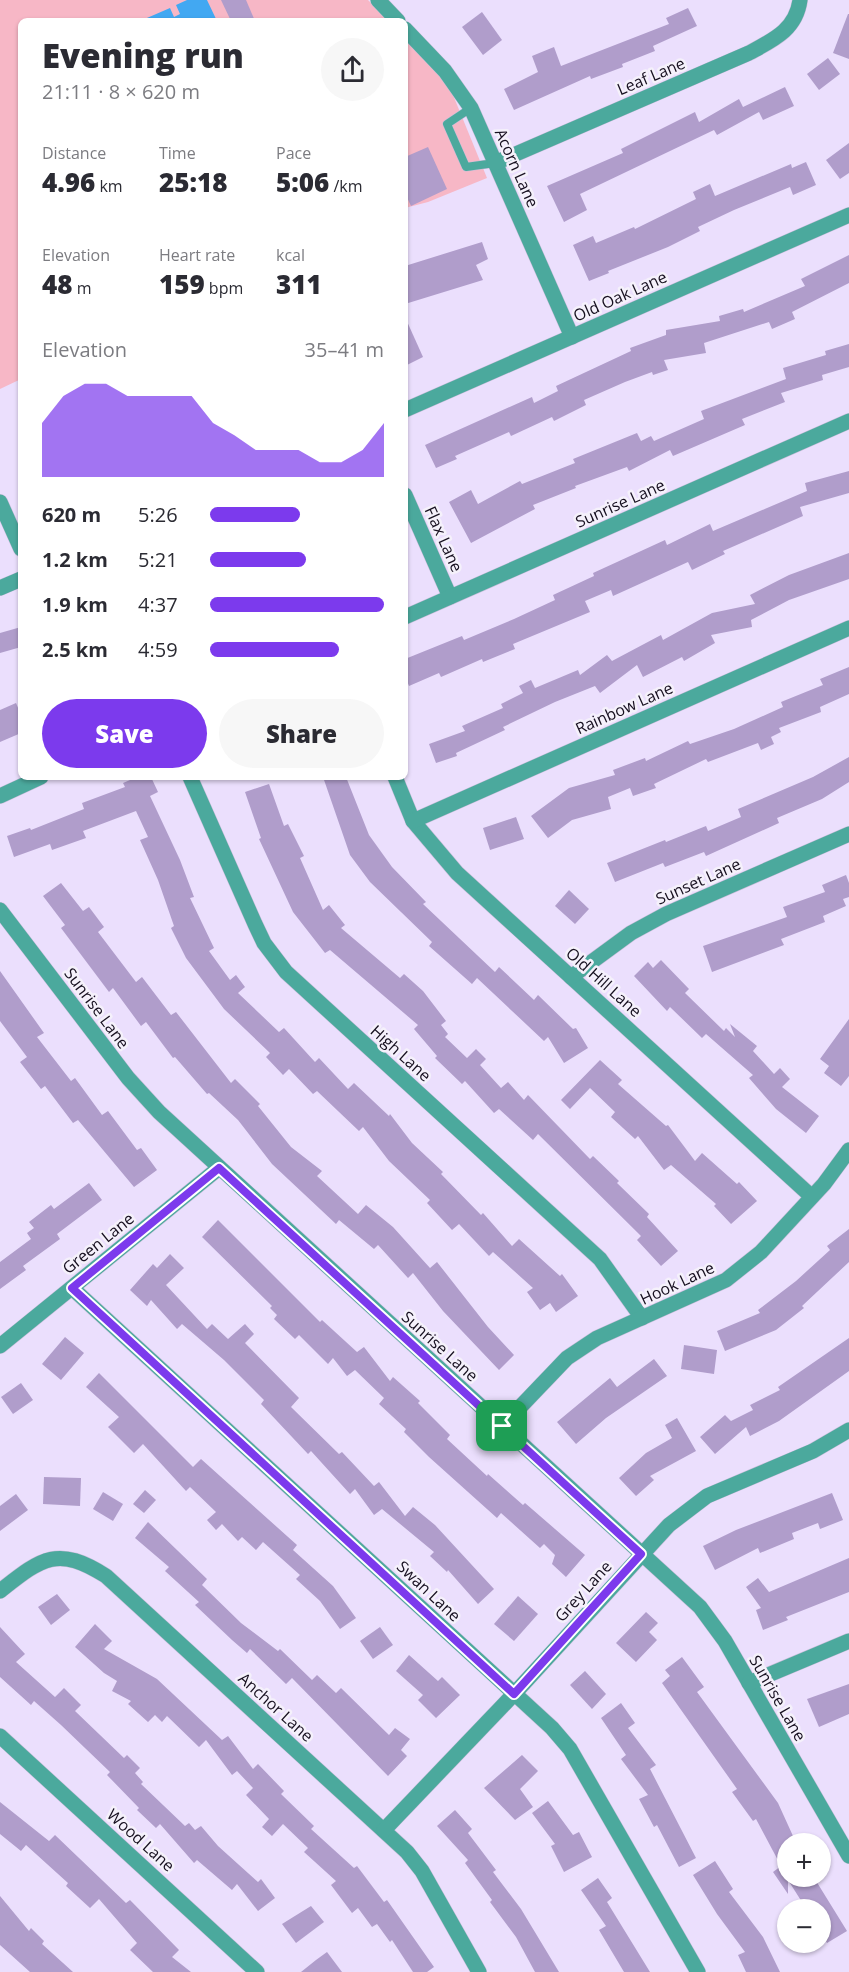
<!DOCTYPE html>
<meta charset="utf-8">
<style>
:root{--surface:#fff;--page:#f7f7f7;--text:#2b2b33;--muted:#7c7c81;--accent:#7c3aed}
body{margin:0;font-family:"Open Sans",sans-serif;background:var(--page);color:var(--text);height:100vh;display:flex;flex-direction:column;font-size:22px;white-space:nowrap}
*{box-sizing:border-box;margin:0}
p{font-size:20px;color:var(--muted)}
.icon{flex:none;width:33px;height:33px;fill:none;stroke:currentColor;stroke-width:2;stroke-linecap:round;stroke-linejoin:round}
.map{position:relative;flex:1;overflow:hidden}
.panel{position:absolute;left:18px;top:18px;width:390px;height:762px;display:flex;flex-direction:column;background:var(--surface);border-radius:9px;box-shadow:0 2px 4px #0004}
.panel>*{flex:none}
.fabs{position:absolute;left:777px;top:1833px;display:grid;gap:12px}
.fabs a{display:grid;place-items:center;width:54px;height:54px;border-radius:50%;background:var(--surface);box-shadow:0 2px 4px #0004;font-size:30px}
.pin{position:absolute;display:grid;place-items:center;width:51px;height:51px;color:#fff;margin:-26px;border-radius:12px;box-shadow:0 3px 9px #0006}
.round{display:grid;place-items:center;flex:none;width:63px;height:63px;border-radius:32px;background:var(--page)}
.overview{display:flex;align-items:center;justify-content:space-between;height:102px;padding:0 24px}
h1{font-size:33px;font-weight:800;line-height:45px}
.figures{display:grid;grid-template-columns:repeat(3,1fr);gap:9px;height:102px;padding:6px 24px}
.figures div{display:grid;align-content:center}
.figures b{font-size:26px;font-weight:800}
.figures small{font-size:16px;font-weight:400}
.figures p{font-size:16px}
.chart{height:168px;padding:12px 24px}
.chart p{display:flex;justify-content:space-between}
.chart svg{width:100%;height:108px;margin-top:6px;fill:var(--accent);opacity:.7}
.cta{display:flex;gap:12px;margin-top:auto;padding:12px 24px}
.cta a{flex:1;height:69px;border-radius:36px;background:var(--accent);color:#fff;font-size:24px;font-weight:800;line-height:69px;text-align:center}
.cta a+a{background:var(--page);color:var(--text)}
ul{padding:0 24px;list-style:none;font-size:20px}
li{display:grid;grid-template-columns:96px 72px 1fr;align-items:center;height:45px}
li i{height:15px;border-radius:8px;background:var(--accent)}
.map>svg:first-child{display:block}
.green{fill:#f7b7c6}
.water{fill:#42a8f2}
.building{fill:#b09dcb}
.lines{fill:none;stroke-linecap:round;stroke-linejoin:round}
.lane-casing{stroke:#c9bed9;stroke-width:9}
.street-casing{stroke:#c9bed9;stroke-width:16}
.lane{stroke:#4ba99d;stroke-width:8}
.street{stroke:#4ba99d;stroke-width:15}
.route-casing{stroke:#fff;stroke-width:12}
.route{stroke:#7c3aed;stroke-width:8}
.labels{text-anchor:middle;dominant-baseline:central;stroke-width:5;stroke-linejoin:round;paint-order:stroke}
.street-label{font-size:16px;fill:#160f1f;stroke:#f5f1fb}
</style>
<div class="map">
<svg width="849" height="1972" viewBox="0 0 849 1972">
<rect width="100%" height="100%" fill="#ebdffd"/>
<!-- green -->
<g class="green">
<path d="M0,0H368L389,21H21V379L0,389Z"/>
<path d="M405,36L444,73L487,178L428,202L405,208Z"/>
</g>
<!-- water -->
<path class="water" d="M187,0H207L217,21H140L170,8L174,17L180,14L176,5Z"/>
<!-- building -->
<g class="building">
<path d="M221,0H246L255,21H231Z"/>
<path d="M688,8L697,26L653,46L655,51L622,64L623,67L591,79L590,76L514,110L504,89L538,72L532,56L554,47L561,66L669,24L666,18Z"/>
<path d="M482,12L502,40L483,55L462,27Z"/>
<path d="M848,14H849V59L833,53Z"/>
<path d="M828,58L840,74L819,90L807,74Z"/>
<path d="M785,87L794,106L763,120L759,112L717,135L714,130L580,194L587,210L564,222L547,186L623,153L621,149L695,112L699,122L739,99L743,107Z"/>
<path d="M849,143V173L840,179L826,160Z"/>
<path d="M428,147L447,189L411,206L405,193V157Z"/>
<path d="M806,162L816,185L793,195L790,187L734,210L698,227L700,231L668,247L608,271L609,273L589,281L573,245L593,236L596,243L634,227L635,229L696,199L693,192L710,184L715,196L791,164L792,168Z"/>
<path d="M482,242L488,259L476,265L483,280L405,304V266Z"/>
<path d="M849,255V283L792,312L795,319L772,329L769,322L704,343L706,353L664,360L668,370L653,375L652,372L625,382L584,400L586,405L554,421L552,417L511,436L509,432L455,456L457,459L436,468L425,445L532,397L534,403L558,391L556,386L631,351L630,348L666,335V330L720,321L719,316L743,309L744,312L805,286L801,279Z"/>
<path d="M405,317L423,357L405,366Z"/>
<path d="M849,344V367L822,375L823,380L781,393L785,402L742,419L745,425L673,456L670,450L629,471L627,467L575,486L576,488L533,505L535,509L471,543L449,502L471,490L478,504L520,481L522,484L575,463L573,459L637,433L641,441L651,436L654,441L704,419L701,411L786,379L783,368L826,355L825,351Z"/>
<path d="M849,471V493L800,507L803,516L723,551L725,554L692,570L688,562L613,596L611,590L585,601L590,612L513,644L515,649L483,662L482,659L441,677L439,673L409,686L405,676V659L462,636L464,640L514,619L555,600L553,595L594,576L593,573L665,540L667,545L710,524L713,531L807,491L805,483Z"/>
<path d="M849,553V579L789,600L751,620L752,627L711,635L715,643L684,661L682,657L643,677L637,665L600,693L595,686L555,702L503,727L505,730L456,753L457,756L436,763L429,744L465,731L462,726L503,708L501,704L523,693L519,686L531,680L535,688L578,670L580,675L607,655L612,661L661,635L663,640L712,613L755,604L750,595L789,575Z"/>
<path d="M21,627V647L0,653V633Z"/>
<path d="M849,667V694L820,707L821,712L779,728L781,732L771,737L774,744L761,750L758,743L708,762L706,759L654,784L656,788L633,796L630,788L608,797L611,809L572,820L548,838L531,816L569,788L615,775L613,770L645,758L646,761L688,741L690,744L734,729L783,707L781,702L823,685L820,679Z"/>
<path d="M16,703L21,715V733L0,742V710Z"/>
<path d="M849,757V782L822,799L777,818L779,823L706,856L704,852L665,867L663,863L615,882L607,863L665,840L666,842L706,826L708,831L741,817L738,809L813,777Z"/>
<path d="M137,777H151L158,792L150,796L180,860L194,897L190,898L214,948L209,951L230,980L236,975L245,987L238,993L279,1032L284,1028L315,1062L319,1058L348,1089L354,1083L389,1116L390,1114L412,1143L443,1172L441,1174L481,1215L483,1213L512,1246L519,1239L560,1276L562,1274L578,1296L556,1312L550,1303L540,1310L527,1292L533,1288L493,1252L489,1256L459,1224L452,1230L427,1203L430,1200L389,1161L363,1127L359,1131L317,1091L313,1094L289,1069L283,1075L266,1057L270,1053L224,1009L186,958L171,928L174,926L158,880L140,840L148,837L136,811L83,831L86,838L52,850L50,844L14,857L7,836L30,828L31,830L84,809L82,803L125,787L123,783Z"/>
<path d="M323,777H346L369,835L392,867L426,902L423,904L495,972L499,967L534,1000L538,995L573,1029L576,1028L588,1048L564,1063L548,1037L544,1041L477,978L472,984L429,946L432,942L370,882L350,855Z"/>
<path d="M269,784L284,826L288,824L304,856L300,858L323,910L329,905L345,925L341,928L400,978L404,974L423,991L446,1021L441,1025L448,1034L445,1037L467,1058L476,1049L486,1059L480,1065L501,1088L508,1082L524,1100L528,1095L590,1159L593,1156L619,1181L617,1183L649,1214L647,1217L678,1251L661,1266L637,1240L641,1236L538,1134L533,1140L499,1109L494,1113L465,1081L462,1084L435,1058L437,1056L414,1029L418,1025L330,950L325,953L293,912L259,839L261,838L245,792Z"/>
<path d="M516,817L524,839L490,850L483,828Z"/>
<path d="M846,875L849,883V897L843,899L846,906L823,916L825,922L781,939L784,945L712,972L703,946L787,917L783,907L825,892L822,885Z"/>
<path d="M61,883L83,911L89,907L104,927L98,932L136,982L142,977L171,1015L176,1012L231,1083L235,1079L260,1104L258,1106L291,1147L322,1171L317,1176L358,1214L366,1205L393,1227L430,1268L437,1262L488,1327L514,1355L499,1370L443,1311L413,1273L408,1278L378,1245L374,1249L339,1220L336,1224L272,1164L238,1120L209,1093L207,1094L175,1057L173,1058L146,1022L141,1026L113,988L109,992L61,928L65,925L43,896Z"/>
<path d="M569,890L589,909L575,924L555,906Z"/>
<path d="M661,960L689,989L685,993L724,1031L726,1028L735,1037L730,1024L757,1046L753,1051L774,1074L780,1068L790,1079L782,1087L819,1116L806,1133L776,1109L749,1078L753,1075L706,1034L702,1038L670,1007L667,1011L634,976L648,962L653,968Z"/>
<path d="M0,971L44,1033L37,1037L71,1081L75,1078L102,1115L108,1111L137,1150L141,1148L157,1170L134,1187L78,1120L73,1123L45,1086L41,1089L20,1062L27,1057L0,1021Z"/>
<path d="M849,1019V1076L841,1086L824,1073L829,1066L820,1059Z"/>
<path d="M600,1060L622,1080L618,1084L666,1126L668,1125L695,1161L702,1153L737,1184L739,1182L757,1201L731,1224L714,1206L716,1204L671,1165L664,1170L638,1136L635,1139L611,1117L615,1112L590,1088L570,1109L561,1100Z"/>
<path d="M89,1183L102,1200L57,1234L60,1239L23,1266L26,1270L0,1289V1262L31,1239L27,1233L34,1228L29,1222L51,1205L54,1209Z"/>
<path d="M218,1220L320,1322L322,1320L357,1352L364,1347L390,1381L393,1377L420,1401L418,1403L450,1435L447,1439L487,1476L488,1474L523,1505L525,1503L585,1555L566,1577L552,1564L555,1555L544,1544L540,1548L501,1513L497,1518L429,1457L404,1432L406,1429L379,1404L384,1398L355,1370L347,1376L333,1358L328,1364L299,1335L295,1339L274,1319L277,1315L270,1308L272,1306L202,1237Z"/>
<path d="M849,1229V1262L802,1306L804,1308L776,1330L725,1351L717,1331L760,1313L758,1310L796,1281L830,1250L827,1246Z"/>
<path d="M170,1254L184,1268L166,1285L207,1329L212,1324L228,1339L245,1324L254,1334L245,1343L299,1398L291,1407L339,1454L342,1452L374,1486L379,1482L405,1516L413,1507L435,1525L494,1589L478,1604L448,1570L447,1572L430,1556L434,1552L382,1509L374,1515L355,1489L350,1494L311,1451L308,1454L261,1404L264,1400L224,1360L182,1324L177,1329L151,1300L147,1306L130,1290L153,1264L157,1268Z"/>
<path d="M65,1337L84,1353L61,1380L42,1364Z"/>
<path d="M849,1338V1371L779,1421L750,1436L746,1427L715,1454L700,1437L725,1415L731,1421L753,1410L750,1405L780,1390L778,1387Z"/>
<path d="M684,1345L717,1350L714,1374L681,1369Z"/>
<path d="M654,1359L667,1376L606,1418L576,1444L557,1422L610,1378L617,1387Z"/>
<path d="M99,1373L193,1467L201,1459L297,1545L293,1550L333,1586L356,1618L340,1629L320,1601L296,1579L300,1575L263,1542L256,1550L242,1537L238,1541L222,1524L216,1530L207,1520L216,1512L190,1487L186,1491L143,1444L134,1453L108,1427L119,1417L86,1387Z"/>
<path d="M21,1383L33,1400L13,1414L1,1397Z"/>
<path d="M677,1418L696,1451L650,1476L654,1480L636,1496L619,1478L646,1453L672,1438L665,1425Z"/>
<path d="M44,1477L81,1478L80,1506L43,1504Z"/>
<path d="M145,1490L156,1500L144,1513L133,1504Z"/>
<path d="M103,1492L123,1504L113,1521L93,1509Z"/>
<path d="M832,1493L843,1520L820,1529L818,1523L792,1533L794,1539L760,1553L758,1548L715,1570L703,1546L736,1530Z"/>
<path d="M16,1494L28,1510L0,1531V1506Z"/>
<path d="M148,1522L207,1579L202,1585L241,1623L278,1651L280,1649L312,1680L317,1675L336,1693L341,1688L389,1735L395,1728L410,1739L401,1750L407,1756L388,1776L292,1678L286,1684L250,1649L247,1653L232,1640L195,1605L199,1602L165,1571L169,1567L135,1538Z"/>
<path d="M849,1558V1592L786,1617L788,1620L763,1630L756,1610L761,1608L746,1587L758,1578L769,1592Z"/>
<path d="M57,1594L70,1610L51,1625L38,1607Z"/>
<path d="M518,1596L538,1614L514,1641L494,1624Z"/>
<path d="M646,1612L658,1623L649,1632L657,1640L636,1662L616,1643Z"/>
<path d="M95,1624L112,1641L104,1649L157,1679L222,1740L228,1736L253,1769L258,1764L284,1791L281,1794L314,1826L311,1829L354,1868L357,1866L384,1902L387,1900L434,1967L427,1972H413L392,1940L390,1942L377,1924L372,1927L358,1908L352,1913L331,1885L336,1881L304,1852L308,1848L283,1824L272,1836L262,1827L269,1819L246,1795L253,1788L237,1771L232,1775L206,1740L199,1747L167,1716L162,1722L155,1715L148,1722L128,1704L131,1701L112,1691L117,1681L104,1673L75,1647Z"/>
<path d="M0,1627L25,1654L16,1662L55,1697L64,1688L81,1705L75,1711L124,1758L127,1755L140,1768L135,1773L143,1782L141,1784L185,1826L189,1823L195,1830L201,1826L218,1846L258,1882L261,1879L275,1898L258,1911L237,1884L232,1890L197,1860L194,1863L160,1824L156,1828L137,1810L139,1808L107,1775L110,1772L61,1725L34,1701L31,1705L0,1677Z"/>
<path d="M380,1627L393,1645L373,1659L360,1641Z"/>
<path d="M409,1655L438,1681L442,1677L460,1695L436,1718L418,1700L423,1695L396,1671Z"/>
<path d="M682,1657L704,1687L697,1692L778,1803L793,1836L788,1839V1876H813L847,1931L827,1943L820,1932V1910H807L788,1880V1894L773,1872L781,1866L756,1819L753,1821L732,1792L737,1789L662,1683L670,1676L665,1670Z"/>
<path d="M585,1671L606,1694L592,1709L570,1685Z"/>
<path d="M849,1684V1714L819,1727L807,1699Z"/>
<path d="M621,1703L635,1723L628,1728L656,1765L650,1769L696,1858L679,1867L657,1825L654,1827L639,1799L648,1795L621,1759L626,1755L601,1718Z"/>
<path d="M522,1755L538,1771L520,1789L533,1807L515,1820L484,1788Z"/>
<path d="M548,1801L573,1835L579,1832L592,1857L564,1872L551,1846L555,1844L532,1813Z"/>
<path d="M0,1802L49,1841L55,1835L126,1903L130,1900L179,1950L172,1957L191,1972H153L130,1950L137,1943L99,1899L90,1908L66,1886L68,1883L26,1845L21,1851L0,1834Z"/>
<path d="M455,1810L472,1829L468,1833L496,1870L493,1872L521,1909L559,1972H535L516,1937L490,1902L492,1900L465,1863L468,1860L437,1826Z"/>
<path d="M715,1861L733,1889L729,1892L763,1937L780,1972H746L738,1955L745,1952L717,1914L693,1875Z"/>
<path d="M598,1878L612,1898L607,1902L650,1972H624L599,1930L606,1926L581,1890Z"/>
<path d="M0,1896L29,1931L31,1928L44,1941L42,1944L73,1972H30L0,1945Z"/>
<path d="M311,1906L324,1922L296,1943L282,1924Z"/>
<path d="M327,1952L342,1972H301L316,1960Z"/>
</g>
<g class="lines">
<defs>
<path id="lane" d="M471,108L447,124L466,167L495,163"/>
<g id="street">
<path d="M378,0L398,21"/>
<path d="M405,29L445,71L471,108L572,337"/>
<path d="M495,163L749,53C773,40 796,30 800,0"/>
<path d="M405,410L849,215"/>
<path d="M405,495L450,597"/>
<path d="M0,502L21,549"/>
<path d="M0,588L21,579"/>
<path d="M405,617L849,421"/>
<path d="M190,777L255,924L264,943L286,972L600,1259L642,1318"/>
<path d="M395,777L413,821L457,873L811,1196"/>
<path d="M0,796L41,777"/>
<path d="M413,821L849,628"/>
<path d="M0,910L128,1078L159,1112L700,1607L725,1641L849,1856"/>
<path d="M571,977L631,933L666,914L849,834"/>
<path d="M72,1288L552,1728L570,1749L698,1972"/>
<path d="M0,1346L219,1168"/>
<path d="M502,1426L567,1358L597,1338L726,1280L761,1252L824,1184L849,1150"/>
<path d="M0,1591C42,1558 57,1545 106,1576L407,1852L422,1871L479,1972"/>
<path d="M749,1683L849,1641"/>
<path d="M0,1736L257,1972"/>
<path d="M384,1830L514,1694L669,1525L707,1496L813,1451L849,1430"/>
</g>
</defs>
<!-- lane casing -->
<use href="#lane" class="lane-casing"/>
<!-- street casing -->
<use href="#street" class="street-casing"/>
<!-- lane -->
<use href="#lane" class="lane"/>
<!-- street -->
<use href="#street" class="street"/>
</g>
<g class="lines">
<defs>
<path id="route" d="M219,1168L641,1554L514,1694L72,1288Z"/>
</defs>
<!-- route casing -->
<use href="#route" class="route-casing"/>
<!-- route -->
<use href="#route" class="route"/>
</g>
<g class="labels">
<!-- street labels -->
<g class="street-label">
<text transform="translate(651 76) rotate(-23)">Leaf Lane</text>
<text transform="translate(517 168) rotate(66)">Acorn Lane</text>
<text transform="translate(620 296) rotate(-24)">Old Oak Lane</text>
<text transform="translate(620 503) rotate(-24)">Sunrise Lane</text>
<text transform="translate(444 539) rotate(66)">Flax Lane</text>
<text transform="translate(624 708) rotate(-24)">Rainbow Lane</text>
<text transform="translate(698 881) rotate(-24)">Sunset Lane</text>
<text transform="translate(604 982) rotate(42)">Old Hill Lane</text>
<text transform="translate(97 1008) rotate(53)">Sunrise Lane</text>
<text transform="translate(401 1053) rotate(42)">High Lane</text>
<text transform="translate(98 1243) rotate(-39)">Green Lane</text>
<text transform="translate(677 1283) rotate(-25)">Hook Lane</text>
<text transform="translate(440 1346) rotate(42)">Sunrise Lane</text>
<text transform="translate(429 1591) rotate(43)">Swan Lane</text>
<text transform="translate(583 1591) rotate(-48)">Grey Lane</text>
<text transform="translate(778 1698) rotate(60)">Sunrise Lane</text>
<text transform="translate(276 1707) rotate(42)">Anchor Lane</text>
<text transform="translate(141 1840) rotate(42)">Wood Lane</text>
</g>
</g>
</svg>
<div class="fabs">
<a>+</a>
<a>−</a>
</div>
<div class="pin" style="left:502px;top:1426px;background:#1e9e55"><svg class="icon" aria-label="arrive" viewBox="0 0 24 24"><path d="M6 21V4h12l-3 4 3 4H6"/></svg></div>
<section class="panel">
<div class="overview"><div><h1>Evening run</h1><p>21:11 · 8 × 620 m</p></div><a class="round"><svg class="icon" aria-label="share" viewBox="0 0 24 24"><path d="M12 15V3M7 8l5-5 5 5M5 13v7h14v-7"/></svg></a></div>
<div class="figures">
<div><p>Distance</p><b>4.96<small> km</small></b></div>
<div><p>Time</p><b>25:18</b></div>
<div><p>Pace</p><b>5:06<small> /km</small></b></div>
</div>
<div class="figures">
<div><p>Elevation</p><b>48<small> m</small></b></div>
<div><p>Heart rate</p><b>159<small> bpm</small></b></div>
<div><p>kcal</p><b>311</b></div>
</div>
<div class="chart"><p><span>Elevation</span>35–41 m</p>
<svg viewBox="0 0 160 44" preserveAspectRatio="none"><path d="M0 44V22L10 11L20 6L30 6L40 11L50 11L60 11L70 11L80 22L90 27L100 33L110 33L120 33L130 38L140 38L150 33L160 22V44z"/></svg>
</div>
<ul>
<li><b>620 m</b>5:26<i style="width:52%"></i></li>
<li><b>1.2 km</b>5:21<i style="width:55%"></i></li>
<li><b>1.9 km</b>4:37<i style="width:100%"></i></li>
<li><b>2.5 km</b>4:59<i style="width:74%"></i></li>
</ul>
<div class="cta"><a>Save</a><a>Share</a></div>
</section>
</div>
